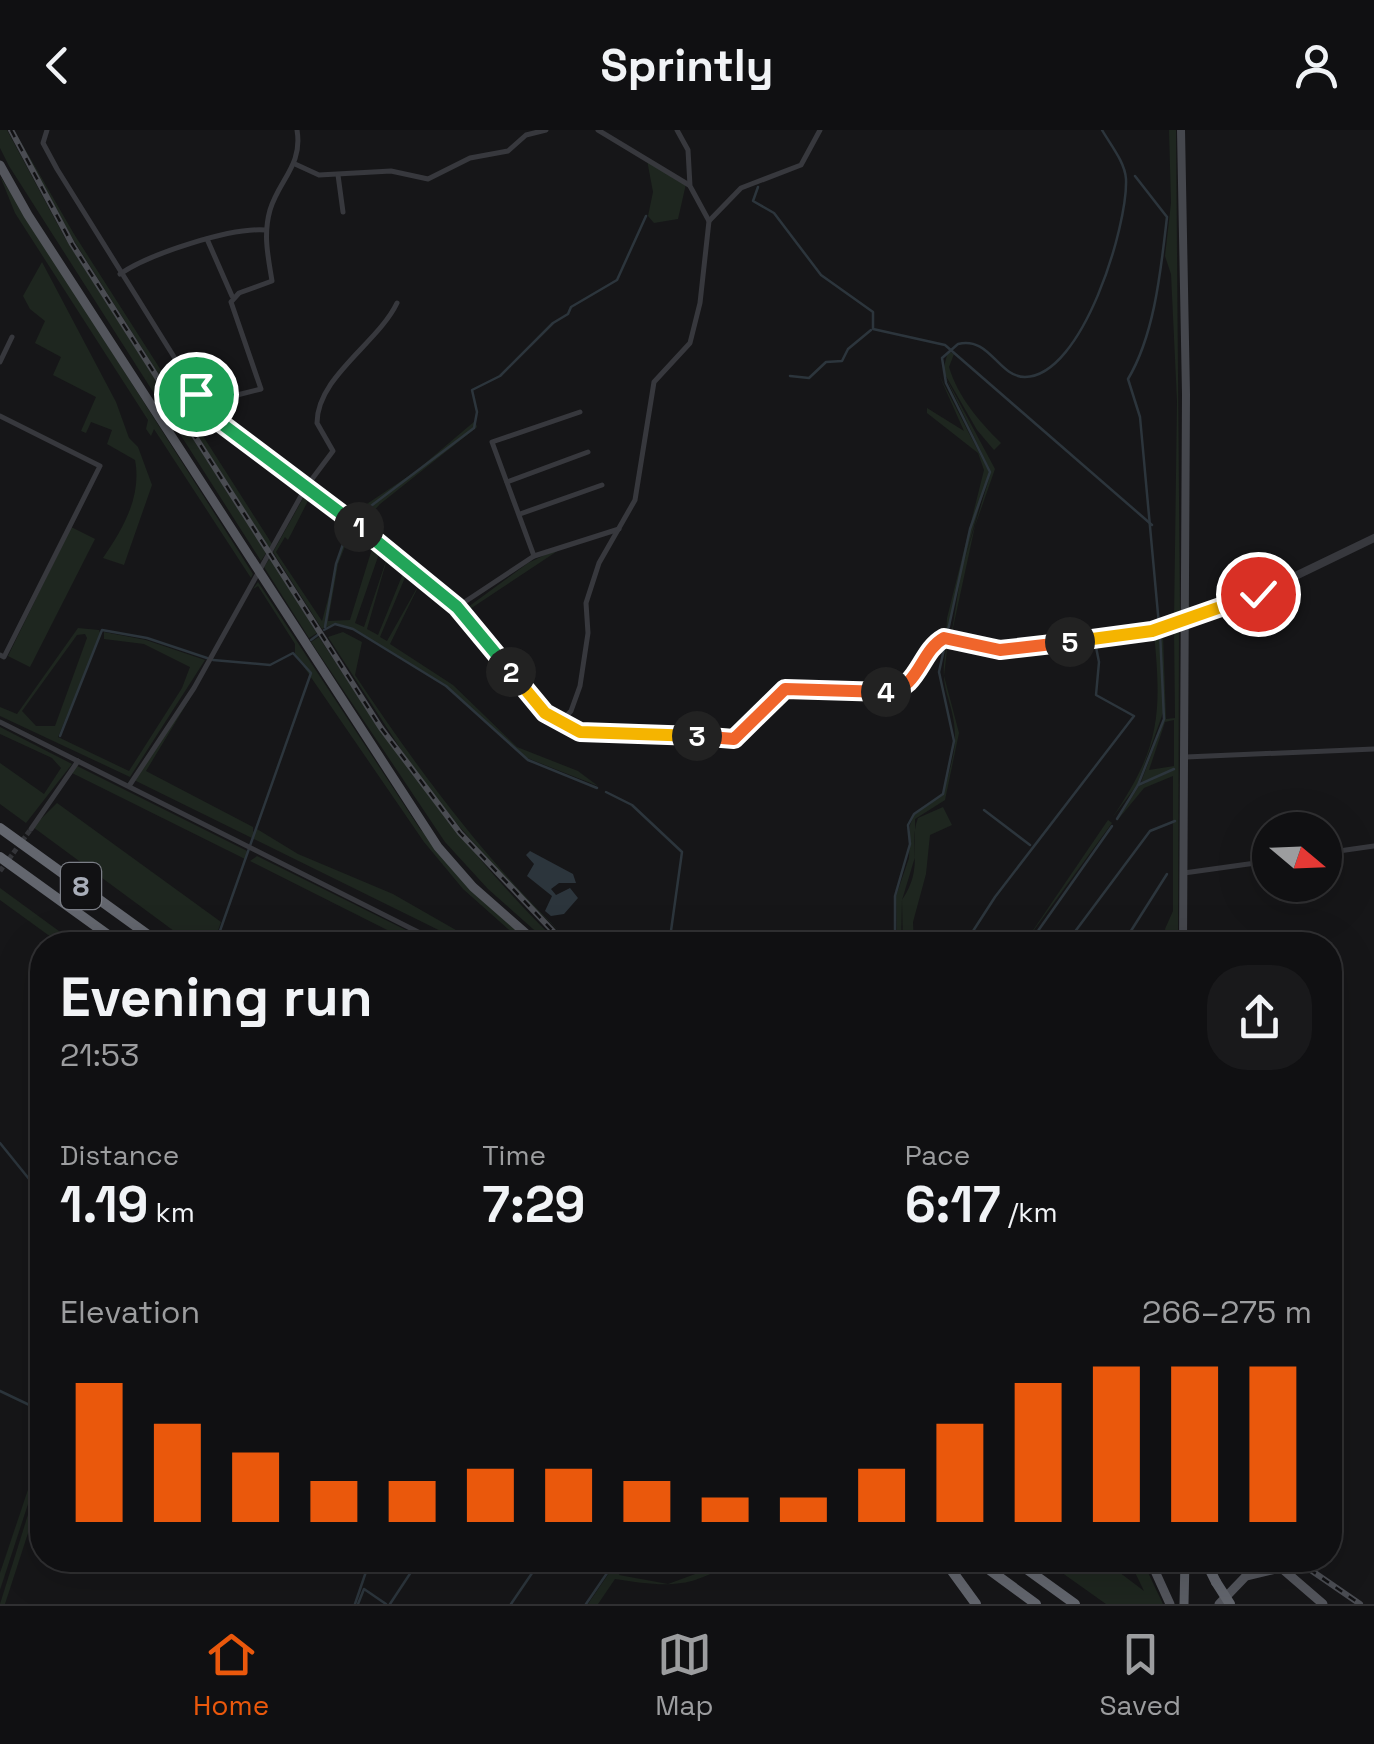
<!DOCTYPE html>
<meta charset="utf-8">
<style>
:root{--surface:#101012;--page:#19191b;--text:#f1f3f6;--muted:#9c9d9f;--line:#303032;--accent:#ea580c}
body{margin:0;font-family:"Space Grotesk",sans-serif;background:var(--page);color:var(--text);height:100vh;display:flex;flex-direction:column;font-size:38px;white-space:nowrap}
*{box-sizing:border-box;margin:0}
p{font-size:32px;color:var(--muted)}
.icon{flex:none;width:55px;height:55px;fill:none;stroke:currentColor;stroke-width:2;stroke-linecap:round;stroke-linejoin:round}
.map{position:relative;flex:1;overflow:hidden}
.sheet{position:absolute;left:30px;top:802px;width:1312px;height:640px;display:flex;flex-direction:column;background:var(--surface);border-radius:40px;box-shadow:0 10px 40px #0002,0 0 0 2px var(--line)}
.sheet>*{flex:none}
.needle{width:65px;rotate:109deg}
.controls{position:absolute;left:1252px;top:682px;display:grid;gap:20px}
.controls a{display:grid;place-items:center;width:90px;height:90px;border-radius:50%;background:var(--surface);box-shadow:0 10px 40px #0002,0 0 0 2px var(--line);font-size:50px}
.pin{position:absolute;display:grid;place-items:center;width:85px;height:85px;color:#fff;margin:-42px;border:5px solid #fff;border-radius:50%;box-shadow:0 2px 10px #0007}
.km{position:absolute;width:50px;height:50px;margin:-25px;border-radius:50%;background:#222;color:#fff;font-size:28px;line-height:50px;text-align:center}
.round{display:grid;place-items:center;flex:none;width:105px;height:105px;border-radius:40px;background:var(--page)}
.head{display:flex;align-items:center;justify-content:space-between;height:170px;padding:0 30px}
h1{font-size:55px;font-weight:700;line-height:75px}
.metrics{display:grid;grid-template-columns:repeat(3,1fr);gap:15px;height:170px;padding:10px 30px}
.metrics div{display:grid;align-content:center}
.metrics b{font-size:50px;font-weight:700}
.metrics small{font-size:28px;font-weight:400}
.metrics p{font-size:28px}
.chart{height:280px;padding:20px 30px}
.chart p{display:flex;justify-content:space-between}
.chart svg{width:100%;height:180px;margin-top:10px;stroke:var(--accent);stroke-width:6}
header{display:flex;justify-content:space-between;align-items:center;height:130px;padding:0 30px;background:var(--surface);font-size:45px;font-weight:700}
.dock{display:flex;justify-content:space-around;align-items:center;height:140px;border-top:2px solid var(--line);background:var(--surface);font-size:28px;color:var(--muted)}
.dock a{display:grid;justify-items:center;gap:5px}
.dock .on{color:var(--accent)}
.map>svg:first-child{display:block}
.green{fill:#1e261f;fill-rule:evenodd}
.water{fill:#2c353c}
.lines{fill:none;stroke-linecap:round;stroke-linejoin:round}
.stream{stroke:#2c353c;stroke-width:2.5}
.minor-tunnel{stroke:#333438;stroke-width:5;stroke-dasharray:5 2.5;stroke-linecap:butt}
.minor{stroke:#37383d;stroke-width:5}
.tertiary{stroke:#37383d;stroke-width:8}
.secondary{stroke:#45474d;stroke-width:8}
.primary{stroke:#53555c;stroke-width:9}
.trunk{stroke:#5b5e65;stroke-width:9}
.motorway{stroke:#63666e;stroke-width:10}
.rail-casing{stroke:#4a4c52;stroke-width:6}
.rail{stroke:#111113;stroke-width:2.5;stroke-dasharray:8;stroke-linecap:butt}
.motorway-bridge{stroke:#63666e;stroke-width:10}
.split-1-casing{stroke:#fff;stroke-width:20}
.split-2-casing{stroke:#fff;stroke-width:20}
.split-3-casing{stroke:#fff;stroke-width:20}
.split-4-casing{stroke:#fff;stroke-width:20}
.split-5-casing{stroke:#fff;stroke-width:20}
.split-6-casing{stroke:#fff;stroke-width:20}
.split-1{stroke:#22a559;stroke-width:12}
.split-2{stroke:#22a559;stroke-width:12}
.split-3{stroke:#f5b400;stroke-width:12}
.split-4{stroke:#f0652b;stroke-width:12}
.split-5{stroke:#f0652b;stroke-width:12}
.split-6{stroke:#f5b400;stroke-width:12}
.labels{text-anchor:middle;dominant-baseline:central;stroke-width:9;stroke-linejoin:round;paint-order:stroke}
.shield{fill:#111113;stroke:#7b7e86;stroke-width:2.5}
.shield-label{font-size:28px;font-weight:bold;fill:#a8adb8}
</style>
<header><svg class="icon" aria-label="back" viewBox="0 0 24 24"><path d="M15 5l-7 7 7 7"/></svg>Sprintly<svg class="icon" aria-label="person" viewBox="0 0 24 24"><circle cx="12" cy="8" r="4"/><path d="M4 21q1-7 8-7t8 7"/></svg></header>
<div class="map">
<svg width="1374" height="1474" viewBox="0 0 1374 1474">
<rect width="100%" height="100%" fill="#161618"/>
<!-- green -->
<g class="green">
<path d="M0,0H7L65,108L266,423L261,431L9,36L0,18Z"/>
<path d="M14,0L74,104L272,414L269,418L69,103Z"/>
<path d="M1169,0H1176L1180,486L1174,491L1177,271L1171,144L1165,126L1171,73Z"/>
<path d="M647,30L686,54L678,89L654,93L648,86L653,62Z"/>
<path d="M0,46L253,444L251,448L154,299L151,306L146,299L148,290L15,83Z"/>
<path d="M42,132L116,272L129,308L138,317L152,355L124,435L103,428C123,399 142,366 135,330L107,314L112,300L91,292L86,303L81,301L96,267L53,245L61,227L35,213L45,191L30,179L23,166Z"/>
<path d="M948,221L954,224L949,237C958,267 979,291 1001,313L994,320L977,300L943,241Z"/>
<path d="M944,244L995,339L975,396L951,507L960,450L946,507L947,488L984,340L978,323L927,283V278L964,301L939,245L989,342L964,432L991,342Z"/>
<path d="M475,291L477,297L380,374L361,395L349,386L416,341Z"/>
<path d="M306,363L311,365L288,410L285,407L276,422L322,491L349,391L353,396L338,434L328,491L350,490L371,422L378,413L381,418L355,493L364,497L389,422L367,499L378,505L406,436L409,438L380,507L387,511L422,449L390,514L453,555L517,617L578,641L598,656L527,628L446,555L352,498L335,493L322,499L273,422Z"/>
<path d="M71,397L95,409L30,537L8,526Z"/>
<path d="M568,414L467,481L557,590L464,480L528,433Z"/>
<path d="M270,428L317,503L309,508L264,437Z"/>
<path d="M258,452L420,699L534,815H526L463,759L424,712L295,524V514L258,456L253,459Z"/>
<path d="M78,498L99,500L101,505L58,607L129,641L182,558L190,537L144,514L104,509V502L146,510L205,530L130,647L0,586V577L17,584ZM85,504L87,508L55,596H36L22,581L77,505Z"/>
<path d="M1179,498L1178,815H1170L1165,799L1173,781V646L1144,658L1116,692L1139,656L1174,640L1141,652L1164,591L1163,583L1137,655L1112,688C1160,618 1162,585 1154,503L1159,502L1160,517L1163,504L1166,589L1175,588L1174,499ZM1174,590V636L1149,640L1165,592Z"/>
<path d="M343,502L362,512L355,545C419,641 489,736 574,815L513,758L458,695L415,641L328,507Z"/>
<path d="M319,507C391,618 465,722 560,815H551L488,759L445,712L311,512Z"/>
<path d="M948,511L944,546L959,603L945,670L915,689V727L902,770C925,736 908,714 918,688L943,677L952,695L930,705L926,744L913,792L914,815H903L902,770L901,815H897L896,766L909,728L910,695L914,685L943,665C947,648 954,629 955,611C956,567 935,563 948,511Z"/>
<path d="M192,565L146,641L253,697V702L257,699L298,724L393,764L482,815H469L134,650Z"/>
<path d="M0,597L72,634L26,693L0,674V633L44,664L61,638L52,628L0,604Z"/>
<path d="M77,636L247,721L245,729L72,643Z"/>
<path d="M57,673L221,792L213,815H193L33,697Z"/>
<path d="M1108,690L1112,693L1023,815Z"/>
<path d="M257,726L436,815H417L250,731Z"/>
<path d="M0,758L78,815H62L0,770Z"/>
<path d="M42,1318V1331L0,1460V1443Z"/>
<path d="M42,1340V1360L5,1474H0Z"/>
<path d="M618,1430H623L619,1445L668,1454L733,1430C691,1461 662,1456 615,1449L598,1474H588Z"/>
<path d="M1044,1430H1103L1144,1461L1129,1430H1142L1163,1474H1106Z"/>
</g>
<!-- water -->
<path class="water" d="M530,721L573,744L576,753H559L551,759L556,765L570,758L578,768L564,784L551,786L545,781L552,766L527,746L534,734L526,725Z"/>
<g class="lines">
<!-- stream -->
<g class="stream">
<path d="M1135,46L1167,87C1161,138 1155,204 1128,249L1140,287L1159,495"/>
<path d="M758,57L753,71L774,83L821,145L873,182V199L945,215L1152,395"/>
<path d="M790,246L809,248L826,232L842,231L848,219L871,200"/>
<path d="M355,388L474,298L477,282L472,260L500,246L553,193L568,184L571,177L617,150L646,86"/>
<path d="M325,497L336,434L349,397"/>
<path d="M324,500L335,494L353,499L446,556L528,630L597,658"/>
<path d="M311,510L319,504"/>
<path d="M213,530L270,535L293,523L311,543L215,815"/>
<path d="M60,606L102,500L147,508L207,528"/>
<path d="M1138,655L1164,589L1160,502"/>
<path d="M606,662L632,675L682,722L669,815"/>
<path d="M984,680L1030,715"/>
<path d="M1117,689L1138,655L1174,639"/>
<path d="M895,815V766L910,714L908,695L914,684L943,664L954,611L939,542L970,399L990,342L946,253L942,228L958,214C990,206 998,247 1025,247C1083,246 1128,95 1126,49C1125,32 1110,14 1102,0"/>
<path d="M964,815L995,767L1134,586L1096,565L1099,532L1095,512L1009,524"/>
<path d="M1028,815L1112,696"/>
<path d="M1065,815L1150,701L1175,691"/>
<path d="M1122,815L1167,744"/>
<path d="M0,1013L42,1065"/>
<path d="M0,1261L42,1281"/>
<path d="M355,1474L370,1430"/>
<path d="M358,1474L364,1459L386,1474"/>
<path d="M390,1474L419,1430"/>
<path d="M511,1474L541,1430"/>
<path d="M586,1474L616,1430"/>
</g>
<!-- minor-tunnel -->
<path class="minor-tunnel" d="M0,741L31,699"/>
<!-- minor -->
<g class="minor">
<path d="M47,0L43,13L57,39L209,283L428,450L469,490L545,583L580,603L734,609C754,598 763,570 785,559C812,546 872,570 904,558L944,508L1012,520L1152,501L1184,491"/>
<path d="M598,0L689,55"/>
<path d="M295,34L319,45L391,41L428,49L470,28L508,21L526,5L546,0"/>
<path d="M338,45L343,82"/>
<path d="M709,91L741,58L801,35L820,0"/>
<path d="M207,109L232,166"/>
<path d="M120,144C149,124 231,97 266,100"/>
<path d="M0,232L12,207"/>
<path d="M237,265L261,259L231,172L239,163L272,151C268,126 263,105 270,80C279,50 303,35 297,0"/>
<path d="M0,286L100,336L4,527L0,525"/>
<path d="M507,352L588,322"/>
<path d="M520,384L602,355"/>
<path d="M534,426L492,312L580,282"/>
<path d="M457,477L534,426L619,399"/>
<path d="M0,592L444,815"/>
<path d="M559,594L571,581L580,556L588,503L586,473L599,433L635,370L654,252L690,213L700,173L709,91L690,56L688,20L677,0"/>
<path d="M1186,627L1374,619"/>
<path d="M129,656L194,558L306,357L333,321L317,293C317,247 378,213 397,173"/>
<path d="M31,699L78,631"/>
<path d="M1325,723L1374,716"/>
<path d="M1184,743L1270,731"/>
</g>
<!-- tertiary -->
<path class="tertiary" d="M1184,491L1258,464L1374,408"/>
<!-- secondary -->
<path class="secondary" d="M1181,0L1186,264L1183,815"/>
<!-- primary -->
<g class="primary">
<path d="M0,35L28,85L438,717L473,757L539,815"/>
<path d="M1150,1430L1170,1474"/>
<path d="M1272,1430L1323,1474"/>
<path d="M1246,1446L1251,1430"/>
<path d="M1219,1474L1246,1446L1280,1438"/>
</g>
<!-- trunk -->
<path class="trunk" d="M1184,1474L1185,1430"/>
<!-- motorway -->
<g class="motorway">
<path d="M0,698L162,815"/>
<path d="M0,727L122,815"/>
<path d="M944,1430L976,1474"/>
<path d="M976,1430L1036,1474"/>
<path d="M1014,1430L1075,1474"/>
<path d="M1205,1430L1216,1452"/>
</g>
<defs>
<g id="rail">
<path d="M11,0L72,114L381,598L460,703L566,815"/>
<path d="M1296,1430L1360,1474"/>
</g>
</defs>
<!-- rail casing -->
<use href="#rail" class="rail-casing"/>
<!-- rail -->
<use href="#rail" class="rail"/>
<!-- motorway-bridge -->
<path class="motorway-bridge" d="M1216,1452L1230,1474"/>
</g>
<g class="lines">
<defs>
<path id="split-1" d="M196,264L218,291L359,397"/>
<path id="split-2" d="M359,397L457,477L511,542"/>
<path id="split-3" d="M511,542L545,583L580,602L697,606"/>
<path id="split-4" d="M697,606L734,609L785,559L886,562"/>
<path id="split-5" d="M886,562C920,559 919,522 944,508L1000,520L1070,512"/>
<path id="split-6" d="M1070,512L1152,501L1258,464"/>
</defs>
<!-- split-1 casing -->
<use href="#split-1" class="split-1-casing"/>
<!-- split-2 casing -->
<use href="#split-2" class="split-2-casing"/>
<!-- split-3 casing -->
<use href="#split-3" class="split-3-casing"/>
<!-- split-4 casing -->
<use href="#split-4" class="split-4-casing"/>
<!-- split-5 casing -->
<use href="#split-5" class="split-5-casing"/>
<!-- split-6 casing -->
<use href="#split-6" class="split-6-casing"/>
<!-- split-1 -->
<use href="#split-1" class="split-1"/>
<!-- split-2 -->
<use href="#split-2" class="split-2"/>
<!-- split-3 -->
<use href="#split-3" class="split-3"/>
<!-- split-4 -->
<use href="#split-4" class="split-4"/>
<!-- split-5 -->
<use href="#split-5" class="split-5"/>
<!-- split-6 -->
<use href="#split-6" class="split-6"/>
</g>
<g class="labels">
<!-- shield labels -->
<rect class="shield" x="61" y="733" width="40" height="46" rx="8"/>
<g class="shield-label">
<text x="81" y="756">8</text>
</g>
</g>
</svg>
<div class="controls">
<a><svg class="needle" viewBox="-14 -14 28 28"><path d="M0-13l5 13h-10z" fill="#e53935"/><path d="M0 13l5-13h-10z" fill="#9c9d9f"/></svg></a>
</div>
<div class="pin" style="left:196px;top:264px;background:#1e9e55"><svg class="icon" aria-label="arrive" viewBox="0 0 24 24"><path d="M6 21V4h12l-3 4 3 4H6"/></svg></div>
<div class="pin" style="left:1258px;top:464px;background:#d93025"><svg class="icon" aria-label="check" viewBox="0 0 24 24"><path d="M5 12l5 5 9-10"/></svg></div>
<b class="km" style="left:359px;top:397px">1</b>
<b class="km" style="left:511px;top:542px">2</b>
<b class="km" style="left:697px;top:606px">3</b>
<b class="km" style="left:886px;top:562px">4</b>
<b class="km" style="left:1070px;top:512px">5</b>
<section class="sheet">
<div class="head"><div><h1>Evening run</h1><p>21:53</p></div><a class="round"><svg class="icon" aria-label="share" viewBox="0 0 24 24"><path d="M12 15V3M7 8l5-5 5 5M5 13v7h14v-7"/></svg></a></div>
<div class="metrics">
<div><p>Distance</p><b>1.19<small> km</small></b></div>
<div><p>Time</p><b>7:29</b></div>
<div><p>Pace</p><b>6:17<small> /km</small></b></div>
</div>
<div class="chart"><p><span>Elevation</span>266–275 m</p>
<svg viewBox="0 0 160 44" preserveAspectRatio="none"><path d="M5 44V10M15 44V20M25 44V27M35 44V34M45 44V34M55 44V31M65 44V31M75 44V34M85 44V38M95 44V38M105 44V31M115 44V20M125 44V10M135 44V6M145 44V6M155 44V6"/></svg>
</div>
</section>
</div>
<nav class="dock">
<a class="on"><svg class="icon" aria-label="home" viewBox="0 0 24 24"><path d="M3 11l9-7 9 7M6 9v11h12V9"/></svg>Home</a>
<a><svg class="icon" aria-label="map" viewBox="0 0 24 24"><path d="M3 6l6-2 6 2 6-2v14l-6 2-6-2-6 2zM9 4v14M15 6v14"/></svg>Map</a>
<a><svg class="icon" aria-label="saved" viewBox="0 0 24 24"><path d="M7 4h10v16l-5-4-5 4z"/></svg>Saved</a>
</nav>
